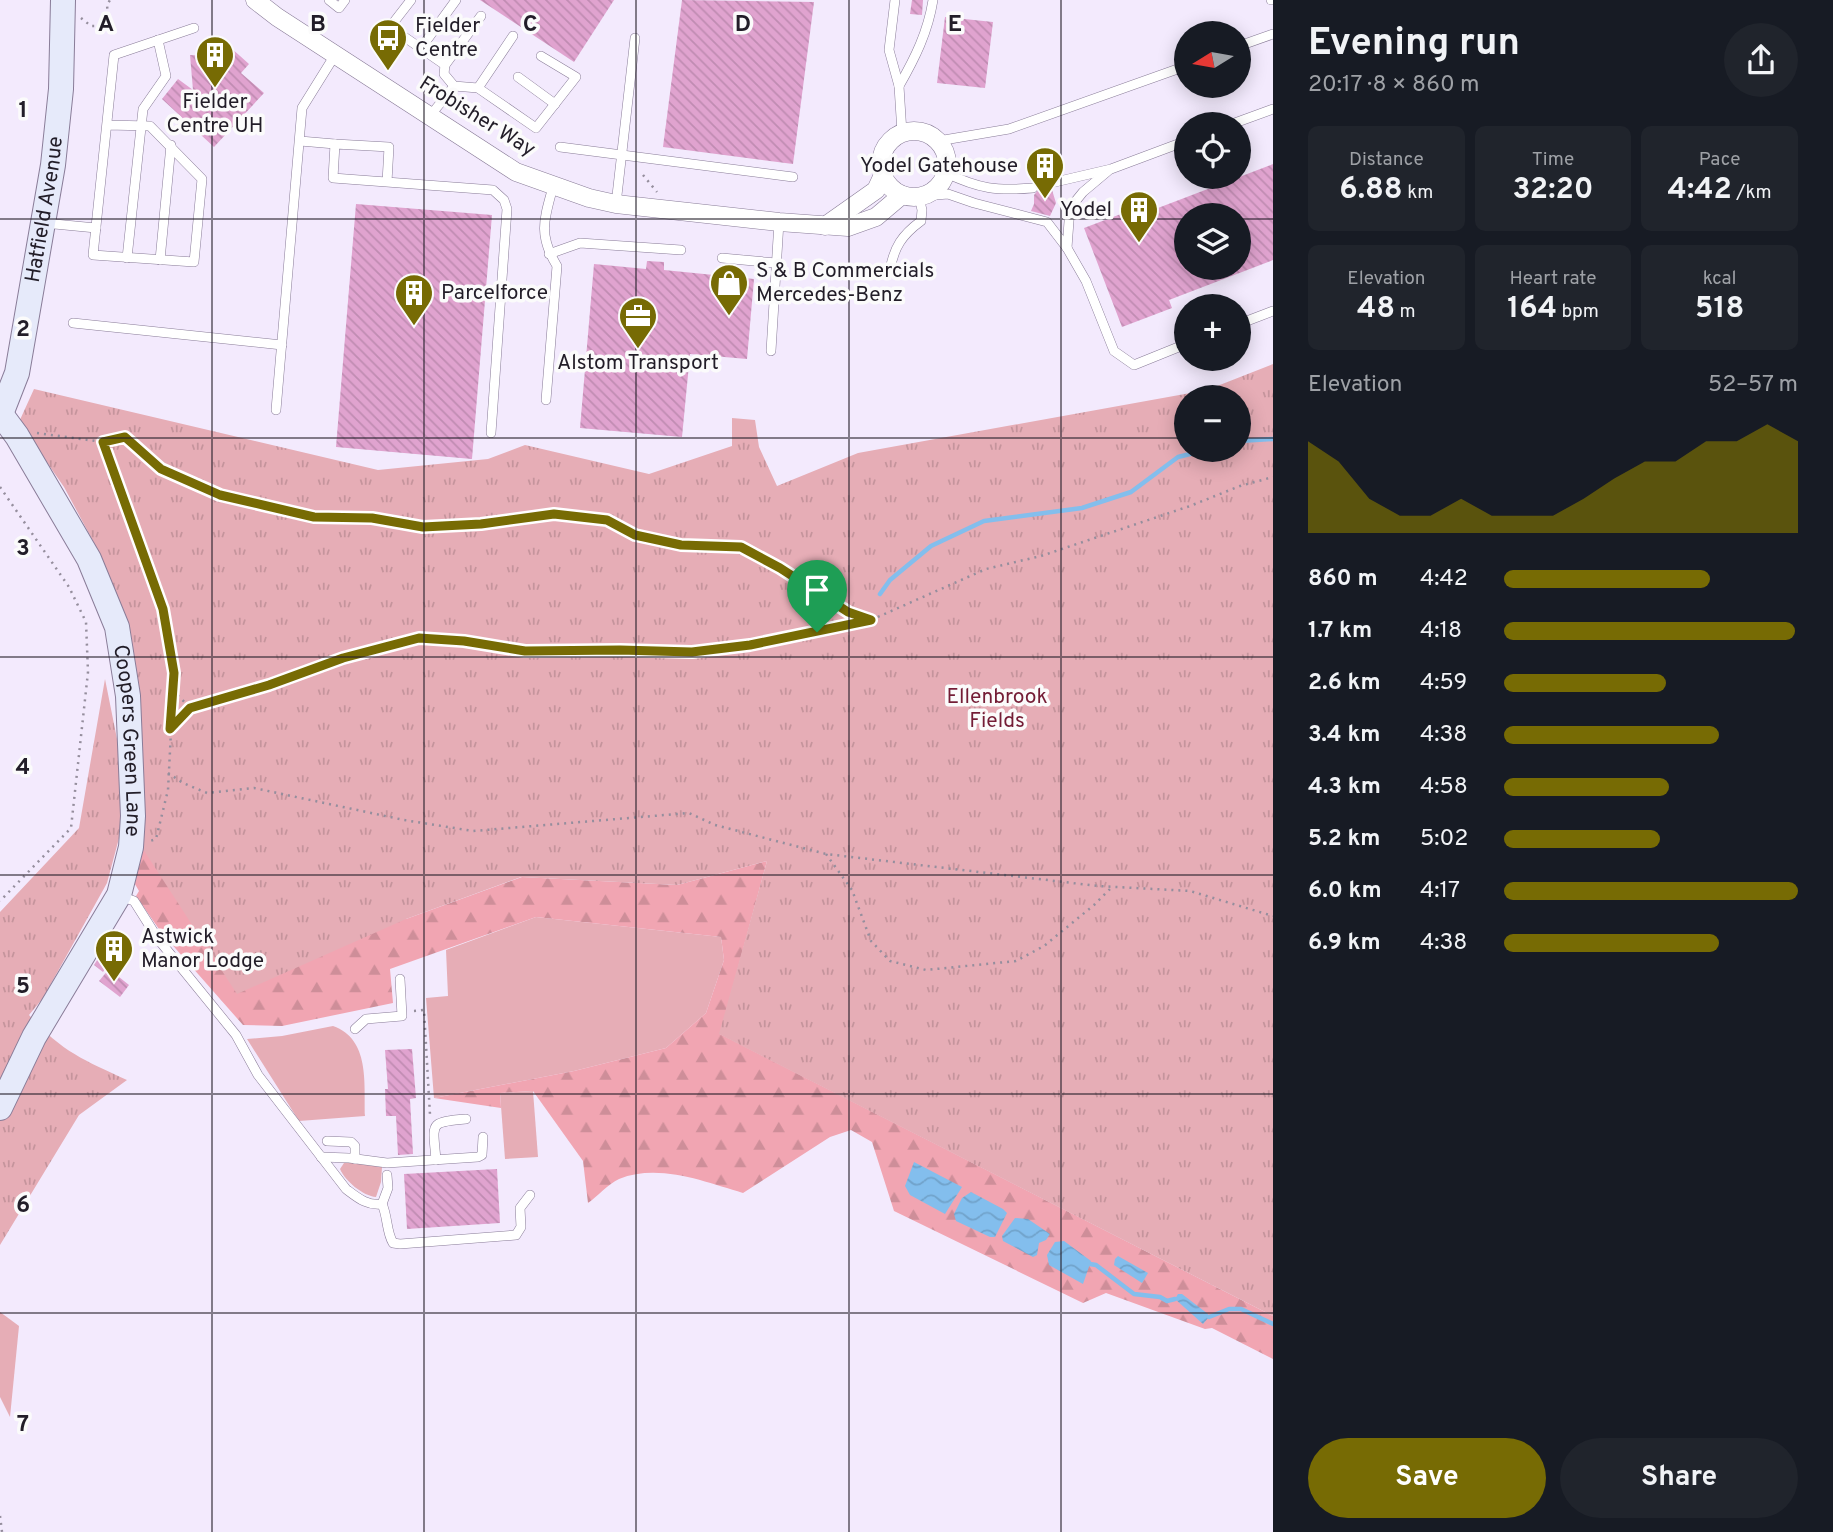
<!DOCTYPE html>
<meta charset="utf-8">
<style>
:root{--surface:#171b24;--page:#20242c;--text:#f1f3f6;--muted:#9ea1a6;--accent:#776b04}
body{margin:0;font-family:Overpass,sans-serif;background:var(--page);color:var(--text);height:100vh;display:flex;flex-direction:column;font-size:26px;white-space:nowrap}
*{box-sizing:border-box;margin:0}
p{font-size:23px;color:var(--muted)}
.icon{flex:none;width:38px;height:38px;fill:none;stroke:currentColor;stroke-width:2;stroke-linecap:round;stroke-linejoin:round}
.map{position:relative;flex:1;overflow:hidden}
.side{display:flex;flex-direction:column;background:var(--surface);width:560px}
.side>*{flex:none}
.needle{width:46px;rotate:259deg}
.tools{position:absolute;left:1174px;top:21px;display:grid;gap:14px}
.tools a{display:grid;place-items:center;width:77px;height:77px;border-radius:50%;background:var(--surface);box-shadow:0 4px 18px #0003;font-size:35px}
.pin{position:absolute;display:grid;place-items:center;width:60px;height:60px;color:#fff;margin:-72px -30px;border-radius:50% 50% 50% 0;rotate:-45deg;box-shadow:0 0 7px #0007}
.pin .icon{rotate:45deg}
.round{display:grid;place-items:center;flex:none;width:74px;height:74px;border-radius:37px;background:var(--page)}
.summary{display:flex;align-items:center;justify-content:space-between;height:119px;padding:0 35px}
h1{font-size:38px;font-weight:700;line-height:52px}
.metrics{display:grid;grid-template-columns:repeat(3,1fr);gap:10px;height:119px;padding:7px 35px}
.metrics div{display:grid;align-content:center;border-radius:10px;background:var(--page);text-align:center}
.metrics b{font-size:30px;font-weight:700}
.metrics small{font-size:19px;font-weight:400}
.metrics p{font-size:19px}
.chart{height:196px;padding:14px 35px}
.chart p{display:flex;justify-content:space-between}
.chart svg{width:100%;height:126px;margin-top:7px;fill:var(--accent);opacity:.7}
.primary-button{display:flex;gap:14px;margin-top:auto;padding:14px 35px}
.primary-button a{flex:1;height:80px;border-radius:42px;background:var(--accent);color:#fff;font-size:28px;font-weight:700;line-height:80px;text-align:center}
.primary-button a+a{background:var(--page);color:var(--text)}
ul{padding:0 35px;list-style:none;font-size:23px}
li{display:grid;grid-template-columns:112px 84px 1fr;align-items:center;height:52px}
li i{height:18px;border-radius:9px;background:var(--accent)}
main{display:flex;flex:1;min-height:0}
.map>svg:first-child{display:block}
.grass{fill:#e6adb6}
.forest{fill:url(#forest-firs)}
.park{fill:url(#park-tufts);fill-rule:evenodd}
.water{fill:url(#water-waves)}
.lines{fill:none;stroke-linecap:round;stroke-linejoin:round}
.stream{stroke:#83beed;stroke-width:4.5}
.building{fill:url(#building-back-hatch);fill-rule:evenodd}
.lane-casing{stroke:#897c98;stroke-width:10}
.street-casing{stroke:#897c98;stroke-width:19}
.secondary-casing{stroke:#897c98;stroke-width:26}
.path{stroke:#958e9d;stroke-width:2.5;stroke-dasharray:2 5;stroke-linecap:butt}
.lane{stroke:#fff;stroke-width:9}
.street{stroke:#fff;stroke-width:18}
.secondary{stroke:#e6eafa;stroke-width:24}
.route-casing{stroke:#fff;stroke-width:14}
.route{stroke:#776b04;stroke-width:9}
.grid{fill:none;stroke:#221d28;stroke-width:2;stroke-opacity:0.55}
.labels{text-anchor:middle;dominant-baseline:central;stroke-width:7;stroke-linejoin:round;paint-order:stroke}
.poi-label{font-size:21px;fill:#221d28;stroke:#fbfbfb;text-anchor:start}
.street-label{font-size:21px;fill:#221d28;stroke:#fbfbfb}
.park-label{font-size:21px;fill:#741d36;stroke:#fbfbfb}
.grid-label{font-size:23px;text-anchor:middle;font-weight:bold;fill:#221d28;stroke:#fbfbfb;stroke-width:7;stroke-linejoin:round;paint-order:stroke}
</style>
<main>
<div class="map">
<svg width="1273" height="1532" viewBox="0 0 1273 1532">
<defs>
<pattern id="forest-firs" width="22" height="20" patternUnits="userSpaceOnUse" patternTransform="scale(1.75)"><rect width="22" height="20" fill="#f1a5b2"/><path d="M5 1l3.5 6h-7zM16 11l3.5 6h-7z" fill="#ce8e99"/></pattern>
<pattern id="park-tufts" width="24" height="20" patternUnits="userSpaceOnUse" patternTransform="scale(1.75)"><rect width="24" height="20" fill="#e6adb6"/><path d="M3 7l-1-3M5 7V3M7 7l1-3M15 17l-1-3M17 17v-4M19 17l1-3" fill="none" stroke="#c5949c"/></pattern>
<pattern id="water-waves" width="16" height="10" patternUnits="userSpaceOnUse" patternTransform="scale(1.75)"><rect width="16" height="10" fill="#83beed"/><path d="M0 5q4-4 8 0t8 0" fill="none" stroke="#71a3cb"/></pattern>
<pattern id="building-back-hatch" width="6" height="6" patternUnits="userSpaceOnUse" patternTransform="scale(1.75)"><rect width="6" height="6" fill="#e0a3cf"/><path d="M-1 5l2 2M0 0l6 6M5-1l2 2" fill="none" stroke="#c08cb2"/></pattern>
</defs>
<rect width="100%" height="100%" fill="#f3eafd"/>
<!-- grass -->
<g class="grass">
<path d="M536,917L721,937L724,960L706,1013L666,1048L574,1071L434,1098L426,998L448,996L446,950Z"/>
<path d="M333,1026C370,1039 364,1083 365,1116L299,1121L247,1039L282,1036Z"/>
<path d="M533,1091L538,1157L505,1159L500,1093Z"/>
<path d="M352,1162L382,1167L381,1182L376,1197C363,1196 345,1181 340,1169L344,1163Z"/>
<path d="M0,1312L19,1326L10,1417L0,1397Z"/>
</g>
<!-- forest -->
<path class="forest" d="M141,846L406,919L522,877L677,885L767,861L720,1034L1273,1316V1359L1212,1328L1205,1329L1106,1293L1083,1303L894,1211L872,1142L851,1130L830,1137L743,1193C705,1182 659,1163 619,1179C608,1184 598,1196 588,1203L583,1161L533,1091L500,1093L501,1108L434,1098L574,1071L666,1048L706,1013L724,960L721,937L536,917L390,969L393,1003L282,1026L243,1025L161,932L136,896L139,891L132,879Z"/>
<!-- park -->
<g class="park">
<path d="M1273,364V1316L719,1034L767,861L677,885L521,877L406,919L237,994L141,846L125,625L100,554L64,487L19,422L34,389L378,470L488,459L525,445L649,474L732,446V418L755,420L759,447L777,486L858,453L1207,390ZM1186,397H1239V450H1186Z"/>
<path d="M105,679L118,744L122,827L107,883L43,998L29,1015C62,1052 84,1060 127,1080L79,1115L0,1245V912L79,828Z"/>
</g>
<!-- water -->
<g class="water">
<path d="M914,1162L962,1187L945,1214L910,1195L905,1186Z"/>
<path d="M971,1192L1003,1209L1007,1213L995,1237H990L956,1221L954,1214L962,1198Z"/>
<path d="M1015,1218L1028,1219L1050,1234L1046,1240L1039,1243L1037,1255L1033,1257L1003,1241L1002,1236Z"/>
<path d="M1064,1241L1091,1261L1083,1284L1049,1265L1047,1255L1055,1242Z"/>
<path d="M1118,1256L1148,1273L1142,1283L1114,1265L1115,1259Z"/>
<path d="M1178,1294H1182L1208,1314L1209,1317L1203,1324L1175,1299Z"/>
</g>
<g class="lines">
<!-- stream -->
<g class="stream">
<path d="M1239,441L1273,439"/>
<path d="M880,594L890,580L931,546L984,521L1082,508L1131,492L1178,457L1206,450"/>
<path d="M1090,1264L1096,1265L1134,1294L1160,1297L1167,1301L1175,1299"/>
<path d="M1209,1317L1229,1309H1241L1273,1324"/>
</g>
</g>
<!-- building -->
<g class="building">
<path d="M480,0H614L574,62Z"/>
<path d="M682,0L814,2L793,164L663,147Z"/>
<path d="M912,0H923L922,15L910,14Z"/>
<path d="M945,17L993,22L985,88L937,83Z"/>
<path d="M221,39L249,64L241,73L264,93L214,147L162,99L178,79L193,90L190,55L207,56Z"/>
<path d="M1273,164V260L1169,300L1172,308L1122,327L1084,228L1134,209L1137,216ZM1186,215H1239V268H1186Z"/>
<path d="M1047,170L1049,176L1045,180L1044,185L1052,190L1056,203L1050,216L1031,211L1034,204V195L1040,188L1037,182L1031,181L1029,175Z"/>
<path d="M356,204L492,215L472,459L336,447Z"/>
<path d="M647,261L664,262V270L754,279L747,359L690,354L682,437L580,428L594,264L646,269Z"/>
<path d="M106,946L116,953L103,972L94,965Z"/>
<path d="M109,969L129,985L120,997L99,981Z"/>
<path d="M412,1049L416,1098L410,1099L413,1154L398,1155L396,1116H386L385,1089H388L385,1050Z"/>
<path d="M497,1169L500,1223L407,1229L404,1174Z"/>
</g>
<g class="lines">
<defs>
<g id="lane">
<path d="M329,0L339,8L345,0"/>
<path d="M411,0L390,27L445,65"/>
<path d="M895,0L889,50L899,86L902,133"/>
<path d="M1271,0H1273"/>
<path d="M481,16L445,65L444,74L454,86L478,88L536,128L576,77L541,56"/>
<path d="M1239,46L1273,34"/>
<path d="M421,48L456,0"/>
<path d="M518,77L555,104"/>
<path d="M899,86C915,58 928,32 933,0"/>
<path d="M478,88L513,36"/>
<path d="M430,116L454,86"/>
<path d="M1232,124L1273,109"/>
<path d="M107,125L150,126L202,179L194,262L93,255L114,55L194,28"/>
<path d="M300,141L335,144"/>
<path d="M938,141L1009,129L1186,66"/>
<path d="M560,147L793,177"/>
<path d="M946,173C980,189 996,191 1033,188"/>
<path d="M387,182L389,147L335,144L333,178L493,190L504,200L507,209L491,433"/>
<path d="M1051,183L1111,169L1186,141"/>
<path d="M924,196L948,194L974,203L1047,222L1067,248L1086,281L1114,351L1134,365L1186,344"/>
<path d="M616,204L635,38"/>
<path d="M44,223L96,228"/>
<path d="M1067,248L1070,208L1083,192L1108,171"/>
<path d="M549,254L580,243L681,250"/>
<path d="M127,258L143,109L166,76L158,40"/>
<path d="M722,258L776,263"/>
<path d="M160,260L171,145"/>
<path d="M890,270C894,247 902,235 921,221L922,210L919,197"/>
<path d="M73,323L282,345"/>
<path d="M1239,324L1273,311"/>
<path d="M771,351L779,222"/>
<path d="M546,400L557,266C538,235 544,219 553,187"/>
<path d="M276,410L302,108L335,55"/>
<path d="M120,896L134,901L158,939L236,1035L258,1075L346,1189C358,1198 367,1206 382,1204L388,1188L387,1175"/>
<path d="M355,1029L366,1019L402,1016L400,979"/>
<path d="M327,1141L351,1142L355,1146V1159"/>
<path d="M321,1157L349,1158L387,1163L478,1157L482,1155L483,1137"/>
<path d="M436,1160C433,1123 428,1122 466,1119"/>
<path d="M382,1204C388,1217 386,1231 393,1243L400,1244L516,1235L521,1227L520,1208L530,1195"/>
</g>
<g id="street">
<path d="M255,0L277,17L516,172L589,198L616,204L779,222L848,227L876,217L902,195"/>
<circle cx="914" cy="164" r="33"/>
<path d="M825,226L876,190L883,175"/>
</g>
<g id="secondary">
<path id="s1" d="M0,413L17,436L89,559L117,627L128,696L133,816L131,847L119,895L34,1037L0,1108"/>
<path id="s2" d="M1,414L17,373L53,165L61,89L63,0"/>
</g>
</defs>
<!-- lane casing -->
<use href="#lane" class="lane-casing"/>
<!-- street casing -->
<use href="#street" class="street-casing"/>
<!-- secondary casing -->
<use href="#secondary" class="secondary-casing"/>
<!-- path -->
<g class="path">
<path d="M81,18L91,26H100L108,16L107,5L110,0"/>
<path d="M643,175L657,192"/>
<path d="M37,433L103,442L125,437L161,469L220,495L314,517L371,518L423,527L481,524L554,515L607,520L635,535L681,545L741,547L780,568L848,612L871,620L986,569L1041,556L1190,506L1240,486L1273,477"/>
<path d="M103,442L163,609L174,673L168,790L156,839L150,841"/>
<path d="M0,487L69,587L86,622L88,672L71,828L0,901"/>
<path d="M173,690L190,708"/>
<path d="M170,729L190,708L269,685L343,658L419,638L464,641L525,651L620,650L692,652L750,644L871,620"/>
<path d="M168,773L183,783L207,793L254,788L404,820L473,831L689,813L715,825L826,854L1098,886L1190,891L1273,916"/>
<path d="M826,854L852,890L871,941L890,961L926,970L1016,961L1044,946L1094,905L1111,888"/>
<path d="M414,1011L424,1010L430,1115"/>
<path d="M0,1516L2,1532"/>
</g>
<!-- lane -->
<use href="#lane" class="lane"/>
<!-- street -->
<use href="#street" class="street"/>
<!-- secondary -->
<use href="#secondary" class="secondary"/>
</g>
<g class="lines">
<defs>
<path id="route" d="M125,437L161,469L220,495L314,517L372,518L423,527L481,524L554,514L607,520L635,535L681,545L741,547L780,568L848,612L871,620L750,645L692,652L620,650L525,651L464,641L419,638L343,658L269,685L190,708L170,729L174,673L163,609L103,442Z"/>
</defs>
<!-- route casing -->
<use href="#route" class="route-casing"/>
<!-- route -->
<use href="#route" class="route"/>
</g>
<!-- grid -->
<path class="grid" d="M212,0V1532M424,0V1532M636,0V1532M849,0V1532M1061,0V1532M0,219H1186M1239,219H1273M0,438H1186M1239,438H1273M0,657H1273M0,875H1273M0,1094H1273M0,1313H1273"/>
<!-- icons -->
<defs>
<symbol id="bus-pin" viewBox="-11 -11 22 30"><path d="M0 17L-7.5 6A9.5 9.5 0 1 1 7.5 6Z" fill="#776b04" stroke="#fbfbfb"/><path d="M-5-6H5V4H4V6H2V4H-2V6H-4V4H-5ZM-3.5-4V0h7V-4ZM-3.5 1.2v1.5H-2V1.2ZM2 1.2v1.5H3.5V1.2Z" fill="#fff"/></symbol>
<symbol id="building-pin" viewBox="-11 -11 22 30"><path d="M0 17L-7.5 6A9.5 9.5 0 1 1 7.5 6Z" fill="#776b04" stroke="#fbfbfb"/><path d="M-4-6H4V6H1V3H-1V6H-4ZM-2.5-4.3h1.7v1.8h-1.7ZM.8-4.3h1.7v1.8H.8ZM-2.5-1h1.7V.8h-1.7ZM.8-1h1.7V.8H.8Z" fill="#fff"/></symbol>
<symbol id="shop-pin" viewBox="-11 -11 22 30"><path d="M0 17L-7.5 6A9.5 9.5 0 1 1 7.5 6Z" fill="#776b04" stroke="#fbfbfb"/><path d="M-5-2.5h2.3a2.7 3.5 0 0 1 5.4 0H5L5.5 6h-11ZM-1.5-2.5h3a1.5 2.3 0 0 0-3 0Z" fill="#fff"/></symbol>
<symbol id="office-pin" viewBox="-11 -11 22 30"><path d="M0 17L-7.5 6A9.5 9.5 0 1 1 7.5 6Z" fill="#776b04" stroke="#fbfbfb"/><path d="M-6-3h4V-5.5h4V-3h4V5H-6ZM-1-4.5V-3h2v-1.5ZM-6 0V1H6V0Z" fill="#fff"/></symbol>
</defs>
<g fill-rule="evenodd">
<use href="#bus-pin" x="366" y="16" width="44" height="60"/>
<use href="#building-pin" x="193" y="33" width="44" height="60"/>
<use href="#building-pin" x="1023" y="144" width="44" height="60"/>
<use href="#building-pin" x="1117" y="188" width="44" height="60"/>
<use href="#shop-pin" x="707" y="261" width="44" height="60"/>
<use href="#building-pin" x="392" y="271" width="44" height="60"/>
<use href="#office-pin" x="616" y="294" width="44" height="60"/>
<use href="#building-pin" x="92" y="927" width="44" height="60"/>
</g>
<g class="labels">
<!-- poi labels -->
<g class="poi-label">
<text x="415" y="26">Fielder<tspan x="415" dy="24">Centre</tspan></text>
<text x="215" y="102" text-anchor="middle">Fielder<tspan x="215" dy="24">Centre UH</tspan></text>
<text x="1018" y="166" text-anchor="end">Yodel Gatehouse</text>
<text x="1112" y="210" text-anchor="end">Yodel</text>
<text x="756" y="271">S &amp; B Commercials<tspan x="756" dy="24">Mercedes-Benz</tspan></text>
<text x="441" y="293">Parcelforce</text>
<text x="638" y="363" text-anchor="middle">Alstom Transport</text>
<text x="141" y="937">Astwick<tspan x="141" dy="24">Manor Lodge</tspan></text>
</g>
<!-- street labels -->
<g class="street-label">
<text transform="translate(477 117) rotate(32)">Frobisher Way</text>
<text stroke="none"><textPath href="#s2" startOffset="210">Hatfield Avenue</textPath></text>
<text stroke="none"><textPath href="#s1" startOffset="359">Coopers Green Lane</textPath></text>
</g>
<!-- park labels -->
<g class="park-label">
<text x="997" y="697">Ellenbrook<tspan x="997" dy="24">Fields</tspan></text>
</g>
</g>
<g class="grid-label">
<text x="106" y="31">A</text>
<text x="318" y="31">B</text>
<text x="530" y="31">C</text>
<text x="743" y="31">D</text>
<text x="955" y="31">E</text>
<text x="23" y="117">1</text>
<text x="23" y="336">2</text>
<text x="23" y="555">3</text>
<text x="23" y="774">4</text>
<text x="23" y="993">5</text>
<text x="23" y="1212">6</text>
<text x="23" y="1431">7</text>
</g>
</svg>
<div class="tools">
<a><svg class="needle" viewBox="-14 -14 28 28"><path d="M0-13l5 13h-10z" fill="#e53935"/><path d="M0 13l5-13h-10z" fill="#9ea1a6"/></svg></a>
<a><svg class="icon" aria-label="locate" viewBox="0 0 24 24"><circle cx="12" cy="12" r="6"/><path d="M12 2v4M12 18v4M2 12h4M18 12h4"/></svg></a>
<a><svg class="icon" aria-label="layers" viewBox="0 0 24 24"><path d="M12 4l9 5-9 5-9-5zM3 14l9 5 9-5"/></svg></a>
<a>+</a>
<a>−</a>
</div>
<div class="pin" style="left:817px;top:632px;background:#1e9e55"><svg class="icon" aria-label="arrive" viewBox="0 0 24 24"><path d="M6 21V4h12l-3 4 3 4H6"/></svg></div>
</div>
<section class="side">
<div class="summary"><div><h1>Evening run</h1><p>20:17 · 8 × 860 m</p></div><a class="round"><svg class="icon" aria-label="share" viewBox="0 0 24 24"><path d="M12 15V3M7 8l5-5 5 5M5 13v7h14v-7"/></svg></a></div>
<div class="metrics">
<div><p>Distance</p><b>6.88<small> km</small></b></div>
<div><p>Time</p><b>32:20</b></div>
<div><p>Pace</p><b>4:42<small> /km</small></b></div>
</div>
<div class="metrics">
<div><p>Elevation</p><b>48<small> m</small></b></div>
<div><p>Heart rate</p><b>164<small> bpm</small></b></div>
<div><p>kcal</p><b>518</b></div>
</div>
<div class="chart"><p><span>Elevation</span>52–57 m</p>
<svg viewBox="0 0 160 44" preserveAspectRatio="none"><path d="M0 44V12L10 19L20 32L30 38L40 38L50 32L60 38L70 38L80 38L90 32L100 25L110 19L120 19L130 12L140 12L150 6L160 12V44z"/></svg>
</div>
<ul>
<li><b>860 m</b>4:42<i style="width:70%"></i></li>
<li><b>1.7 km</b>4:18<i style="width:99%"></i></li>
<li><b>2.6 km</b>4:59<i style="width:55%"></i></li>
<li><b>3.4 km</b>4:38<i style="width:73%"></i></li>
<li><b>4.3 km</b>4:58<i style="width:56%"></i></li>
<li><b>5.2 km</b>5:02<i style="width:53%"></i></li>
<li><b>6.0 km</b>4:17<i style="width:100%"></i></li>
<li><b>6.9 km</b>4:38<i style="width:73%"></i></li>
</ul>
<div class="primary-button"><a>Save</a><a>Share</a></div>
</section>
</main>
